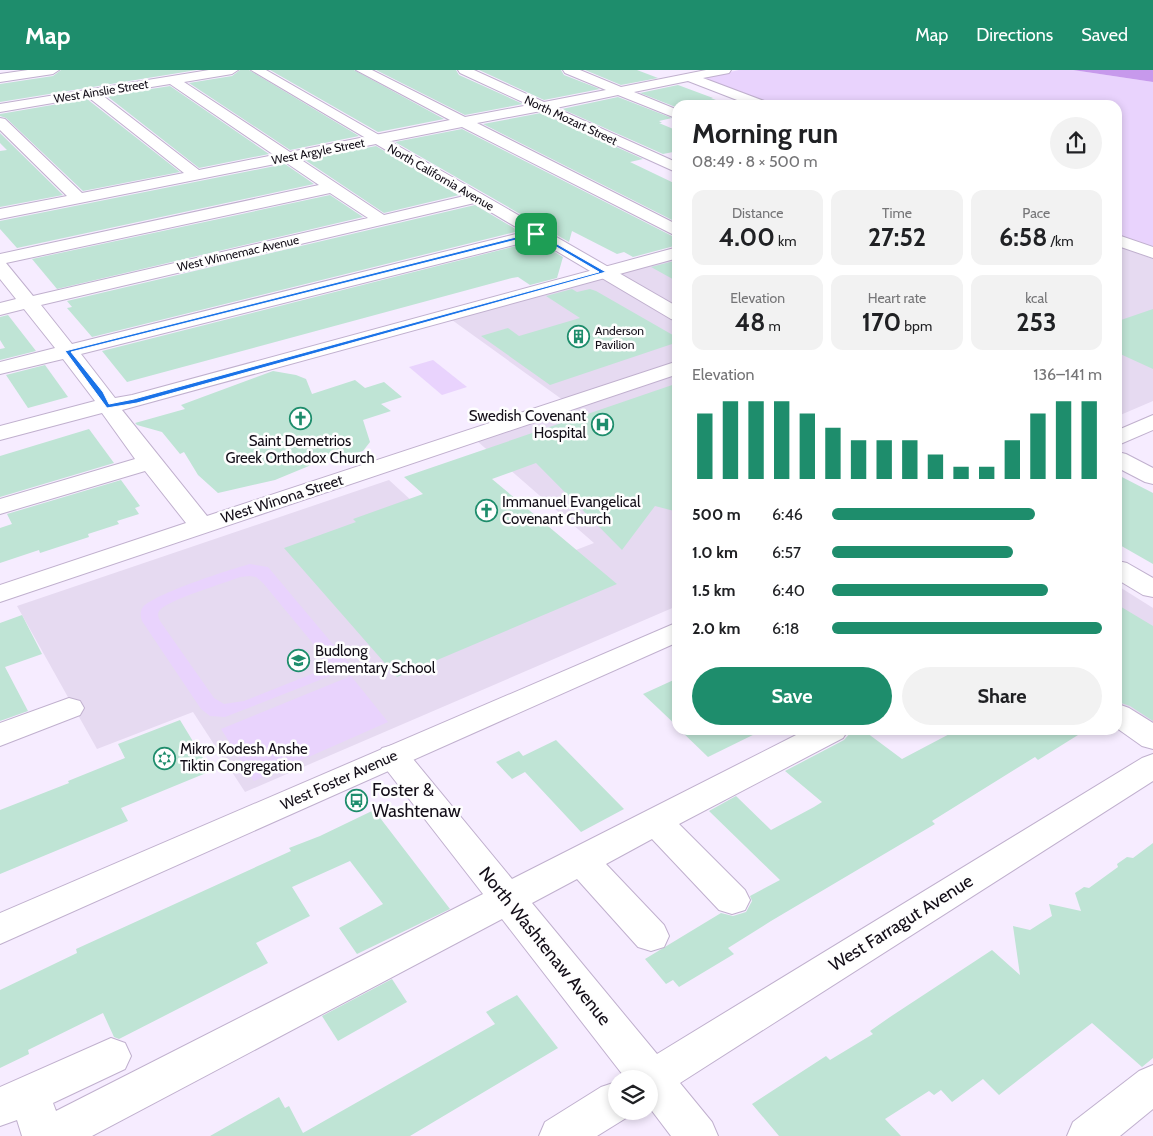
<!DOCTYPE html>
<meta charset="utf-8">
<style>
:root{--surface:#fff;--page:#f2f2f2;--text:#202124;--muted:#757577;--accent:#1e8d6c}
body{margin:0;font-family:Cabin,sans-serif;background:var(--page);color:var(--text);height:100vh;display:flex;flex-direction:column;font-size:19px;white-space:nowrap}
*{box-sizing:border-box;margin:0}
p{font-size:16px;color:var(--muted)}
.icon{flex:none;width:28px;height:28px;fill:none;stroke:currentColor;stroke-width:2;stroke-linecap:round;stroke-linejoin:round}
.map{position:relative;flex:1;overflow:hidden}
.sheet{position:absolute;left:672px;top:30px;width:450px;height:635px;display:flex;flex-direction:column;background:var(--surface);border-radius:15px;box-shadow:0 2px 8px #0003}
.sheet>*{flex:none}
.controls{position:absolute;left:608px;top:1000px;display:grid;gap:10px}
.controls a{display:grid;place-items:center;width:50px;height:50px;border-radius:50%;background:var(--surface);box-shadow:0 2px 8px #0003;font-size:25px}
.pin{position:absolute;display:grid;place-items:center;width:42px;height:42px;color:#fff;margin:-21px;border-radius:10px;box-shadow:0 2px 8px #0006}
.round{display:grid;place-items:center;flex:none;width:52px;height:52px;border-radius:26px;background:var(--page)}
.summary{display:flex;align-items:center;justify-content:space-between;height:85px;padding:0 20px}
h1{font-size:28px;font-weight:700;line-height:38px}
.stats{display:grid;grid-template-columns:repeat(3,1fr);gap:8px;height:85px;padding:5px 20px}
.stats div{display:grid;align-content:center;border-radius:12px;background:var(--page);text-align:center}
.stats b{font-size:25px;font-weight:700}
.stats small{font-size:14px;font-weight:400}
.stats p{font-size:14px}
.chart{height:140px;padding:10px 20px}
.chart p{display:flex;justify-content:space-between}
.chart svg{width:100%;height:90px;margin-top:5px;stroke:var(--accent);stroke-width:6}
.cta{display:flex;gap:10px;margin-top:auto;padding:10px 20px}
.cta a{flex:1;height:58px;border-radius:30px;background:var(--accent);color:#fff;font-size:20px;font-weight:700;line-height:58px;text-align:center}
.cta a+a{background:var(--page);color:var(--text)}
ul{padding:0 20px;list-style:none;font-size:16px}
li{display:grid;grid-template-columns:80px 60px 1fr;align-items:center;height:38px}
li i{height:12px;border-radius:6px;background:var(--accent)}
header{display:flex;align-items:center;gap:30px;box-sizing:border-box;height:70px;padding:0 25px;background:var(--accent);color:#fff}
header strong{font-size:24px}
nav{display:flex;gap:28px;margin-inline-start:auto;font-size:18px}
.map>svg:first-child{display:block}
.built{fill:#e6daf1}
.green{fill:#e9d3fd;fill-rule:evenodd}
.water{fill:#c799ec}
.building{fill:#bfe4d5}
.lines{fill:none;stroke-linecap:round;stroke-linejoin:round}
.minor-casing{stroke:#c0b0ce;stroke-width:2}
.major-casing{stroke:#c0b0ce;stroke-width:2}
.minor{fill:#fff;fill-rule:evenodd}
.major{fill:#fff;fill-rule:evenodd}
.route{fill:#1a73e8;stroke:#fff;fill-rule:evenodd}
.labels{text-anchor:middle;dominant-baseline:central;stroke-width:5;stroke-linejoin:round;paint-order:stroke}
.far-street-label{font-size:12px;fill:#130e18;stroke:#fefefe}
.far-poi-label{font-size:12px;fill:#130e18;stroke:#fefefe;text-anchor:start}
.poi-label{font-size:15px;fill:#130e18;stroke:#fefefe;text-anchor:start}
.street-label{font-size:15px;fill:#130e18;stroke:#fefefe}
.near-poi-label{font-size:18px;fill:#130e18;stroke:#fefefe;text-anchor:start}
.near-street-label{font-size:18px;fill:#130e18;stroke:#fefefe}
</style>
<header>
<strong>Map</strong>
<nav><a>Map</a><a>Directions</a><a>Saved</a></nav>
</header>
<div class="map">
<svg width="1153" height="1066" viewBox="0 0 1153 1066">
<rect width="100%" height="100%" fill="#f6ecff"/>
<!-- built -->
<g class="built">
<path d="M1118,176L1153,189V331L1118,346Z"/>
<path d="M677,188V536L245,722L193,642L97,679L17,536L389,410L498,510L594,473L477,371L574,338L452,250Z"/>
<path d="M1118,516L1153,538V666L1118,643Z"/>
</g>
<!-- green -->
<g class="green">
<path d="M739,0H1073L1153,12V179L1118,166V35H772L703,8Z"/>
<path d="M433,290L467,317L442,325L409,297Z"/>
<path d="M250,494L268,497L352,597L339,602L337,599L330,606L225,647L210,646L201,639L142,551C140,546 140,541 143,537C154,524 231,499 250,494ZM250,506L256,507L263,513L320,582L323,593L321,598L312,604L244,631L224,634L214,628L160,551C158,547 157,543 160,540C168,530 225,513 240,507Z"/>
<path d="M351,606L388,652L254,711L221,659Z"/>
</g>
<!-- water -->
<path class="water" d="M1073,0H1153V12Z"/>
<!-- building -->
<g class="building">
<path d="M61,0H197L0,32V14L53,6Z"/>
<path d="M240,0H249L359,66L290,80L189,13L232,6Z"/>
<path d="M270,0H354L444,49L378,62Z"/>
<path d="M376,0H456L459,5L523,34L465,45Z"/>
<path d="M479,0H561L564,5L600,19L544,30Z"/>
<path d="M585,0H637L658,8L621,15Z"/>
<path d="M678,15L713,28H711L728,35H678V38L640,23Z"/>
<path d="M170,16L269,84L199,98L107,26Z"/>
<path d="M618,27L672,48L659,51L662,53H659L678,61V81L663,84L562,39Z"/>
<path d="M87,29L180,102L83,121L6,48L0,46V44Z"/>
<path d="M541,43L643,89L630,92L678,115V153L483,54Z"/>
<path d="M462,59L678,169V175L633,187L624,182L617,184L572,161L569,172L395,72Z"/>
<path d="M0,63L63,125L0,137V81L7,80L0,73Z"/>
<path d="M376,76L459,125L384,143L305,90Z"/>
<path d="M285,94L314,114L17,178L0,159V151Z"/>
<path d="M330,125L363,147L57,219L32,189Z"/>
<path d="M475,135L519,161L92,267L67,238L72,237L67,231Z"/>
<path d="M536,171L563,187L557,208L530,215L518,207L512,208L127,312L102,281Z"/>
<path d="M678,190V212L651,197Z"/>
<path d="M572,219L577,222L590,219L596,221L678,268V272L550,315L481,266L508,258L519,266L580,248L546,226Z"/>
<path d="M1153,239V299L1118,283V251Z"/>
<path d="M8,245L36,281L0,290V279L5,278L0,270V247Z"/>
<path d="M45,295L68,327L28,338L6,305Z"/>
<path d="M273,301L296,305L306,309L312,324L355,310L365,318L384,312L402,327L381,334L391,341L363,350L370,372L363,381L346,386H333L275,410L218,423L198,405L184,382L180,384L162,362L137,355L135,353L185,339L181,335Z"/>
<path d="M678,313V442L655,436L622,480L536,393L492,409L617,514L397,607L284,478L356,452L353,449L423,424L404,407Z"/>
<path d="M89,359L114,393L0,427V386Z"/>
<path d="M1118,405L1153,423V494L1118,474Z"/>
<path d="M121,410L140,436L135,438L139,444L117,451L119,454L88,464L89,467L40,483L39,480L0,493V458L12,454L7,444Z"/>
<path d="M1118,535L1153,556V651L1130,636L1118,632Z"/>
<path d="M22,545L42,584L5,597L28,641L0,651V553Z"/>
<path d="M678,608V657L643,624Z"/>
<path d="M180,650L211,701L121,738L128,751L0,804V740L69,713L68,711L125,688L118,674Z"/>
<path d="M680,660H763L708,687Z"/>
<path d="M853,660H863L902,689L957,660H1086L1038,690L1035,687L932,751L935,754L771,851L728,878L734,884L679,917L673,910L666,914L645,889L721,843L733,846L746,842L752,831L750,826L780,810L709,741L736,726L771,760L814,737L822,732L785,701L844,670Z"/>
<path d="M556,670L624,739L581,762L525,702L512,709L496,692L519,681L523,686Z"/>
<path d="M374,740L450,839L357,884L339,858L383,834L350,791L292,817L310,846L256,873L268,893L119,969L114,967L103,943L28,980L29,984L0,998V920L77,883L76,879L291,781L289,778L320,766Z"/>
<path d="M1153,773V988L1142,997L1092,953L999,1025L983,1009L952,1032L941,1020L934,1025L929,1021L885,1049L901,1066H779L752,1034L826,986L830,990L873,964L870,961L890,947L992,880L1020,905L1013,856L1030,860L1052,846L1049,834L1081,841L1075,823L1084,817L1089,818L1118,797L1117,794L1127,787L1133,788Z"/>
<path d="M392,909L407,932L338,971L322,946Z"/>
<path d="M517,925L558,978L410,1066H210L279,1027L285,1038L289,1036L303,1063L495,954L486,942Z"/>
</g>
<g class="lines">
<defs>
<g id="minor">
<path d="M28,0H59L53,4L0,12V4Z"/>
<path d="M209,0H238L232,4L184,12L290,82L450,50L356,0H372L465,47L529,35L460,3L458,0H474L544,32L606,20L565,3L563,0H580L621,17L706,0H731L729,3L703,8L767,32L769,35H750L688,11L634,22L678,40V49L618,25L556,38L678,93V103L541,41L477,53L678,155V167L462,57L300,89L384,145L477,123L483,125L485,128L483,131L41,235L72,274L536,159L542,160L545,164L542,168L81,284L115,328L132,325L678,177V188L122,340L207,446L678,291V304L0,532V515L186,453L145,401L0,444V429L135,389L102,343L0,370V356L95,331L63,289L0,304V292L55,278L24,239L0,245V233L16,229L0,209V184L319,115L285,92L0,149V139L67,126L0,60V48L5,49L82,123L184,103L88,27L0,42V34ZM170,14L274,85L199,100L102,25ZM330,123L368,148L33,226L6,193Z"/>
<path d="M1118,165L1153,177V188L1118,176Z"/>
<path d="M1118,382L1126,384L1153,398V414L1145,412L1118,398Z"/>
<path d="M69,628L80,631L84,638L80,645L0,676V653Z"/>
<path d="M1118,634L1129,638L1153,653V679L1142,676L1118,659Z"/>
<path d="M806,660H848L843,668L679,754L745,820L750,830L745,840L732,844L719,840L652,769L606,794L664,855L669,866L664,877L651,881L638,877L577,809L532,833L657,984L1142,688L1153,684V711L680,1013L712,1052L718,1066H671L649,1037V1009H626L502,849L92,1066H22L17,1050L0,1056V1017L111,968L125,973L131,986L125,999L53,1033L56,1041L483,824L382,694L377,686L382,678L393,675L404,678L512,809Z"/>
<path d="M1153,995V1039L1120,1066H1067L1073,1052L1139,1001Z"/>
<path d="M616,1012V1041H632L631,1045L597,1066H539L545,1052L601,1017Z"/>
</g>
<g id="major">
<path d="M251,0H266L678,237V251L671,249Z"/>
<path d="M1153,345V360L1118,375V360Z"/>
<path d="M1118,491L1127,493L1153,508V527L1143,525L1118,510Z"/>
<path d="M678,552V572L0,874V843Z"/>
</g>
</defs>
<!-- minor casing -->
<use href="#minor" class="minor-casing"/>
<!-- major casing -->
<use href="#major" class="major-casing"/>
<!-- minor -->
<use href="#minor" class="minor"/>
<!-- major -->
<use href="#major" class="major"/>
</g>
<!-- route -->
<path class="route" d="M536,162L606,202L137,333L107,338L65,281ZM536,165L599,202L134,329L109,334L103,322L71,282Z"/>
<!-- icons -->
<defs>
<symbol id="building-ring" viewBox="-11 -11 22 22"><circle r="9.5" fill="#fefefe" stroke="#1e8d6c" stroke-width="1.5"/><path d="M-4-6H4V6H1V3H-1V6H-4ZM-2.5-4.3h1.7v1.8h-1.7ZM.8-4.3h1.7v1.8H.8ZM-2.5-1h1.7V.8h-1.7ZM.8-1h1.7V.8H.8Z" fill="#1e8d6c"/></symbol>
<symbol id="church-ring" viewBox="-11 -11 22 22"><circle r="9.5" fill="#fefefe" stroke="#1e8d6c" stroke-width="1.5"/><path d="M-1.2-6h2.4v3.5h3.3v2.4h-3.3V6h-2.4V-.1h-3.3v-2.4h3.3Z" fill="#1e8d6c"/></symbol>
<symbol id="hospital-ring" viewBox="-11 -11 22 22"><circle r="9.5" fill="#fefefe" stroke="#1e8d6c" stroke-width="1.5"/><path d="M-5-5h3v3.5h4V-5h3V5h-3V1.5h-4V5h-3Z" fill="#1e8d6c"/></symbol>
<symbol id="school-ring" viewBox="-11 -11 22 22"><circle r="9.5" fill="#fefefe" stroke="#1e8d6c" stroke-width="1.5"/><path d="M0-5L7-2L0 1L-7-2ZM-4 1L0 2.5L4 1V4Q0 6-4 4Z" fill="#1e8d6c"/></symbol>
<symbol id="synagogue-ring" viewBox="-11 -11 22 22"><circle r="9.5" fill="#fefefe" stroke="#1e8d6c" stroke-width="1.5"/><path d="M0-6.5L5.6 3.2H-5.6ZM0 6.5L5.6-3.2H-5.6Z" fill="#1e8d6c"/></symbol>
<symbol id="bus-ring" viewBox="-11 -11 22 22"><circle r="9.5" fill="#fefefe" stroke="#1e8d6c" stroke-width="1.5"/><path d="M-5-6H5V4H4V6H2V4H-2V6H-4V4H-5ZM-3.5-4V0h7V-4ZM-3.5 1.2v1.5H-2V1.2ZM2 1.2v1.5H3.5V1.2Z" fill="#1e8d6c"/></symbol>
</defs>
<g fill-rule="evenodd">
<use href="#building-ring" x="566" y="254" width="25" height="25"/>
<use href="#church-ring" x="288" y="336" width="25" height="25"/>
<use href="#hospital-ring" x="590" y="342" width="25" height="25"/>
<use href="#church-ring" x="474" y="428" width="25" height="25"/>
<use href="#school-ring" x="286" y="578" width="25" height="25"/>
<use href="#synagogue-ring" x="152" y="676" width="25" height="25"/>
<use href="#bus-ring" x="344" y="718" width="25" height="25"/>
</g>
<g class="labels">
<!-- far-street labels -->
<g class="far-street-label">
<text transform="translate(101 21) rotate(-9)">West Ainslie Street</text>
<text transform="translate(571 50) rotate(25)">North Mozart Street</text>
<text transform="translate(318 81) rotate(-11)">West Argyle Street</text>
<text transform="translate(441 107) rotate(30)">North California Avenue</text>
<text transform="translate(238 183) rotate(-13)">West Winnemac Avenue</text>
</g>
<!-- far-poi labels -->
<g class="far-poi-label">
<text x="595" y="260">Anderson<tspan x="595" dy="14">Pavilion</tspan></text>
</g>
<!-- poi labels -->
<g class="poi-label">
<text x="586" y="346" text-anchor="end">Swedish Covenant<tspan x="586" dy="17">Hospital</tspan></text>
<text x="300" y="371" text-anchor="middle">Saint Demetrios<tspan x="300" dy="17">Greek Orthodox Church</tspan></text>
<text x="502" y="432">Immanuel Evangelical<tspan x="502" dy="17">Covenant Church</tspan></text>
<text x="315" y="581">Budlong<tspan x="315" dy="17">Elementary School</tspan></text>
<text x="180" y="679">Mikro Kodesh Anshe<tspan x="180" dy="17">Tiktin Congregation</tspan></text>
</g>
<!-- street labels -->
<g class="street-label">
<text transform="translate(282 429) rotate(-18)">West Winona Street</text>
<text transform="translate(339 710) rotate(-24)">West Foster Avenue</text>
</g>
<!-- near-poi labels -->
<g class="near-poi-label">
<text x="372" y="720">Foster &amp;<tspan x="372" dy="21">Washtenaw</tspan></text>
</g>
<!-- near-street labels -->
<g class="near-street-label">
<text transform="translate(901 853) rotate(-32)">West Farragut Avenue</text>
<text transform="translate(545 876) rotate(51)">North Washtenaw Avenue</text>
</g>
</g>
</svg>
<div class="controls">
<a><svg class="icon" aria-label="layers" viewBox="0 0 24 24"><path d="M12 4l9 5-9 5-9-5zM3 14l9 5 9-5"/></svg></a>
</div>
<div class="pin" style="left:536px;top:164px;background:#1e9e55"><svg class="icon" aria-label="arrive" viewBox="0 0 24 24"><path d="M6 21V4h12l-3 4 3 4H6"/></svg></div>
<section class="sheet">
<div class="summary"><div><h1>Morning run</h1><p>08:49 · 8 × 500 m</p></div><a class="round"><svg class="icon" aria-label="share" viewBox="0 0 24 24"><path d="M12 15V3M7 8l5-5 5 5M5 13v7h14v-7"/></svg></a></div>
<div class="stats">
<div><p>Distance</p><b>4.00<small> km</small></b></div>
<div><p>Time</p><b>27:52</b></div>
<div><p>Pace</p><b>6:58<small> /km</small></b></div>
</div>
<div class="stats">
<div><p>Elevation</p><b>48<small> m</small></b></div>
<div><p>Heart rate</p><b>170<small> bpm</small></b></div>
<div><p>kcal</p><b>253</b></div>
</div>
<div class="chart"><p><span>Elevation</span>136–141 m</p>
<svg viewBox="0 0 160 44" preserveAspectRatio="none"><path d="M5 44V12M15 44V6M25 44V6M35 44V6M45 44V12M55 44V19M65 44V25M75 44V25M85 44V25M95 44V32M105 44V38M115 44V38M125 44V25M135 44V12M145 44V6M155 44V6"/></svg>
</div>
<ul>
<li><b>500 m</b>6:46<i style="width:75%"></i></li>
<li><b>1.0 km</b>6:57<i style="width:67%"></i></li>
<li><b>1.5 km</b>6:40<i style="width:80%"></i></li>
<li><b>2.0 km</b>6:18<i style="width:100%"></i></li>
</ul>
<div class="cta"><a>Save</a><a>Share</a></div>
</section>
</div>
